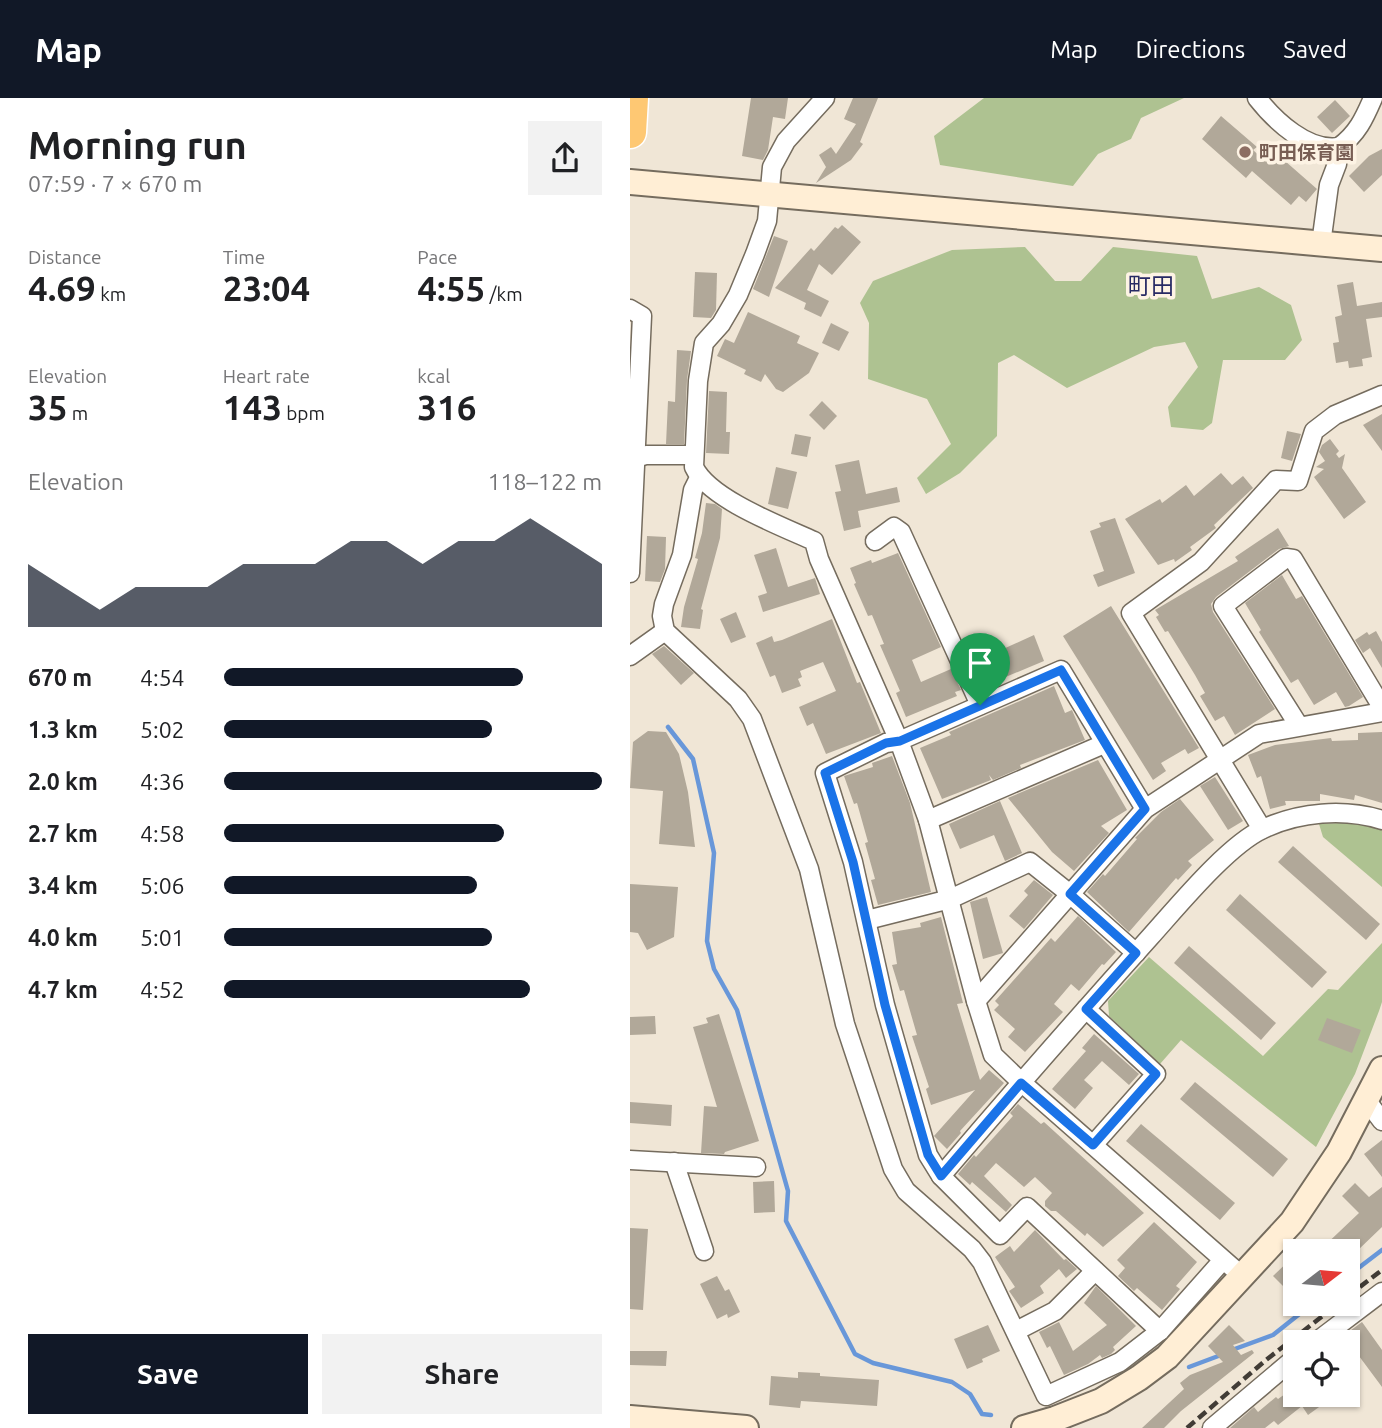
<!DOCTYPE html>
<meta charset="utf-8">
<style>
:root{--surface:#fff;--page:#f2f2f2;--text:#202124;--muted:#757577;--accent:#111827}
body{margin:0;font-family:Ubuntu,"Noto Sans JP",sans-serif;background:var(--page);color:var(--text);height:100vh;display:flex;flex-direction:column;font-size:26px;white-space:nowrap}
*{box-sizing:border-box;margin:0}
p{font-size:23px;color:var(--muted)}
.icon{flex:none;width:38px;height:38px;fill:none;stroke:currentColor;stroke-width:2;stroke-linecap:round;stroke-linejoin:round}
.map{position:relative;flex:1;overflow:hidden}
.drawer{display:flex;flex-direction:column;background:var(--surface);width:630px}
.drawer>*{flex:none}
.needle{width:46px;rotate:74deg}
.tools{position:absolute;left:653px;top:1141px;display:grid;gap:14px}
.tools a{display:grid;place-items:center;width:77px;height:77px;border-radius:0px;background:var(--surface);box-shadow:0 2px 5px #0004;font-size:35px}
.pin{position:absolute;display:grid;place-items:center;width:60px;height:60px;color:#fff;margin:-72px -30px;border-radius:50% 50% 50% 0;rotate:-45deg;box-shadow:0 0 7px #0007}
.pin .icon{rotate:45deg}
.round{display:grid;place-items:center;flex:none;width:74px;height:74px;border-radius:0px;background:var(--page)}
.head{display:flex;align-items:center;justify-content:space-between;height:119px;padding:0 28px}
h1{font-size:38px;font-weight:600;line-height:52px}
.figures{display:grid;grid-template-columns:repeat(3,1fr);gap:10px;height:119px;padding:7px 28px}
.figures div{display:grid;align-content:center}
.figures b{font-size:35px;font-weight:600}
.figures small{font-size:19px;font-weight:400}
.figures p{font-size:19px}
.chart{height:196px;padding:14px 28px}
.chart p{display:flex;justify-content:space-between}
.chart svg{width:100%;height:126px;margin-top:7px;fill:var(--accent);opacity:.7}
.primary-button{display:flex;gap:14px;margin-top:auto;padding:14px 28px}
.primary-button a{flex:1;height:80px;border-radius:0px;background:var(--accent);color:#fff;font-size:28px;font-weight:600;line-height:80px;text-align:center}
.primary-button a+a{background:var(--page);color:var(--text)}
ul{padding:0 28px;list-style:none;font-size:23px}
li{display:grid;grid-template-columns:112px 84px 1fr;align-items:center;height:52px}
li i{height:18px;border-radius:9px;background:var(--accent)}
header{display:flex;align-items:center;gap:42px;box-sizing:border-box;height:98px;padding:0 35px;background:var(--accent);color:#fff}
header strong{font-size:33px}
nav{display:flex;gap:38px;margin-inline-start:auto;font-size:24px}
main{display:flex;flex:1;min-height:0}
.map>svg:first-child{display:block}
.green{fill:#aec291}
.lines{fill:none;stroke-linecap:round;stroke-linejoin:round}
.stream{stroke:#6897d9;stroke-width:4.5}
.building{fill:#b1a899}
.street-casing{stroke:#756c5e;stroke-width:21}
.secondary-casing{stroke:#756c5e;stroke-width:28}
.highway-casing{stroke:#fff;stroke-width:35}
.street{stroke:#fff;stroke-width:18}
.secondary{stroke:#ffeed5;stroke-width:24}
.highway{stroke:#fec873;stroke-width:32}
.rail{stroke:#413c36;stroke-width:4.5;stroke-dasharray:10 5;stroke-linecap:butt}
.route-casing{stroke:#fff;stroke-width:14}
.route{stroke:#1a73e8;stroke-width:9}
.education-dot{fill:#8d6e63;stroke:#fdf3e4;stroke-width:2.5}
.labels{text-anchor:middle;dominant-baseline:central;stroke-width:7;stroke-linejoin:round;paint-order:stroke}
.education-label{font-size:19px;font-weight:bold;fill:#785e54;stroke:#fdf3e4;text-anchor:start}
.quarter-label{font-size:23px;fill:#272a64;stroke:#fdf3e4}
</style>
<header>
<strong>Map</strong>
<nav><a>Map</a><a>Directions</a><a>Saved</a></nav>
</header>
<main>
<section class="drawer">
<div class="head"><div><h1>Morning run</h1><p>07:59 · 7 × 670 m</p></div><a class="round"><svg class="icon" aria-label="share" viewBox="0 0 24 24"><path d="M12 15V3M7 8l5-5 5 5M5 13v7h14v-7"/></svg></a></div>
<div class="figures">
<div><p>Distance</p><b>4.69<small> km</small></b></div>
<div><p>Time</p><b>23:04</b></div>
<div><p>Pace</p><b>4:55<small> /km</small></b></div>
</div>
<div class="figures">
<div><p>Elevation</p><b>35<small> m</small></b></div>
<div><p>Heart rate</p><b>143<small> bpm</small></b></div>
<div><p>kcal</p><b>316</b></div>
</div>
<div class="chart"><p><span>Elevation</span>118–122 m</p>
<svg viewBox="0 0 160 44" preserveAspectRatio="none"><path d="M0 44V22L10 30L20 38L30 30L40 30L50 30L60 22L70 22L80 22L90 14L100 14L110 22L120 14L130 14L140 6L150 14L160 22V44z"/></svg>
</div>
<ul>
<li><b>670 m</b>4:54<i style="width:79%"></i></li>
<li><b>1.3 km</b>5:02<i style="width:71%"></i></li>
<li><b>2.0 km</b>4:36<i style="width:100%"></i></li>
<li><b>2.7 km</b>4:58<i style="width:74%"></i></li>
<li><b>3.4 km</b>5:06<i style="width:67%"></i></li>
<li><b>4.0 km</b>5:01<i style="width:71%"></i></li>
<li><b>4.7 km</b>4:52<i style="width:81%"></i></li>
</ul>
<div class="primary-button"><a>Save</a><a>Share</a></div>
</section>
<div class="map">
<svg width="752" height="1330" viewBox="0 0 752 1330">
<rect width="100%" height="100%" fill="#f0e6d6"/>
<!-- green -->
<g class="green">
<path d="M354,0H554L511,20L501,41L468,56L443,88L310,67L304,38Z"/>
<path d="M395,149L425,183H451L483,149L567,158L582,201L629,189L661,207L672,242L655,262H593L582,325L573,332L541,329L538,309L568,269L555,244L524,249L437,290L384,257L368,265L367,338L330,375L296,396L287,380L321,346L297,301L238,281L239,225L230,205L243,183L322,152Z"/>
<path d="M730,724L752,732V789L693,739L689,726Z"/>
<path d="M752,845V904L749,913L725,976L686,1049L551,942L530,966L479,918L478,903L519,859L633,958L698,891L708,892Z"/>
</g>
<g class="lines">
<!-- stream -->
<g class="stream">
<path d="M38,629L63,661L84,755L77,843L84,871L107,912L158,1093L156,1123L225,1256L243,1265L322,1284L340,1296L352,1316L361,1317"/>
<path d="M718,1178L752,1152"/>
<path d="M602,1252L643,1237L682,1206"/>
<path d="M559,1269L591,1257"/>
</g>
</g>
<!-- building -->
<g class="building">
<path d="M121,0H158L155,21L143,19L138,52L133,62L112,58Z"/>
<path d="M223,0H248L230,44L233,46L221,62L186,85L196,69L189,57L201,49L206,56L226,26L214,21Z"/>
<path d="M705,2L720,18L702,35L687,19Z"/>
<path d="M591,18L627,49L623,52L636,64L657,44L666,50L655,63L687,91L676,104L669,98L661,107L622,73L616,80L572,41Z"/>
<path d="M752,51V77L734,94L719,78L739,58Z"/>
<path d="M212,127L231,144L202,177L189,166L177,192L199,203L191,219L174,211L176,205L145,190L181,150L184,153L205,129L208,131Z"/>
<path d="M144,138L158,143L139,199L123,191Z"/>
<path d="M65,174L87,175L86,212L81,220L63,219Z"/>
<path d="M723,184L727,208L752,204V219L736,221L742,259L732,261L733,268L719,270L718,263L706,265L703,245L709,244L705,219L712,217L707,187Z"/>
<path d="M118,214L170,238L167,245L189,255L179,275L153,294L146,291L135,276L131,284L114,276L116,272L87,258L95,241L104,245Z"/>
<path d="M201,225L219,234L209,253L192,245Z"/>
<path d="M47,252L61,253L57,282L54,346H36L38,303L45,304Z"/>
<path d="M79,293L97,294L96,334H100L99,356L76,355Z"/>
<path d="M192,303L207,318L194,332L179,317Z"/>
<path d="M752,316V353L733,327Z"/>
<path d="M657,333L671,336L662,363L651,360Z"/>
<path d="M165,336L181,339L177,359L161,356Z"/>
<path d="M700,341L709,353L706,356L709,360L715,356L712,370L736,404L714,421L684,379L694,371L686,369L695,363L689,354L692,347Z"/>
<path d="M229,362L236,396L267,389L270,404L228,413L231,429L214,433L205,394L211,393L205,367Z"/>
<path d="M146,369L167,374L158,411L138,406Z"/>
<path d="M591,375L602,387L613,378L623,390L584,427L586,430L560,449L562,452L545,464L544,461L528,467L495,421L530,401L532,405L556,387L564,398Z"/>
<path d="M76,405L85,406L92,411L90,440L71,511L73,512L70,531L51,529L54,509L68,461L65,460L72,435Z"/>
<path d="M485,420L505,475L468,489L463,477L474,473L460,433L471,429L469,425Z"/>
<path d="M648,430L659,448L649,451L586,499L581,506L583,514L645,611L605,637L594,618L585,623L570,598L575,595L565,577L538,533L535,534L526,519L529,517L525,512L608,463L605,459Z"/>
<path d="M17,438L36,439L35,471L30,484L15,483Z"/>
<path d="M146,450L158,489L185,480L190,496L133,514L128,498L137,495L124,457Z"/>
<path d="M268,455L311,549L282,562L291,584L321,571L331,592L325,594L327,598L276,619L266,595L270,593L250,547L254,546L242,517L238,518L224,486L226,485L220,470L241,462L242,465Z"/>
<path d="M652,477L666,501L672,498L733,599L719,608L715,609L706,594L684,607L668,581L661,585L629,534L631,532L615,505Z"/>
<path d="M481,508L569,650L558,656L555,651L531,665L536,673L523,682L433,538Z"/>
<path d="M106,514L116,539L101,545L90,521Z"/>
<path d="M202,521L227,585L230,584L251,635L196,656L183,625L177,628L169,609L206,593L193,564L170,573L172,579L168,581L171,588L152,595L145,577L140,579L126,545L142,538L144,544L152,542Z"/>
<path d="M746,533L752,544V570L740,550L733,555L725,542L737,534L739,537Z"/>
<path d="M404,537L414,563L359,586L349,562Z"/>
<path d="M34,548L64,575L51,587L22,556Z"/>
<path d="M424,588L435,615L442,612L455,642L390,667L391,670L363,682L359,677L361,682L312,701L290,650L321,637L319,634Z"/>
<path d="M18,633L36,634L49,656L58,694L65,749L29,746L33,693L0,690L3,644Z"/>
<path d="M752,634V705L725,697L724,702L690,696V703H655L656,707L640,711L631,678L627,680L618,657L645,647L701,640L702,643L728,642V635Z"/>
<path d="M262,658L280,705L301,794L248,807L241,782L245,781L235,745L238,744L227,705L224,706L214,678L243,669L242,665Z"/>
<path d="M468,662L497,712L471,728L479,735L444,773L422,754L378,700Z"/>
<path d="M585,679L613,723L598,732L570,688Z"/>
<path d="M550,701L584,742L558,763L562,767L548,782L546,780L499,834L457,794L473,776L475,778L507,741L505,740L531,714Z"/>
<path d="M370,703L392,755L375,763L364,737L330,751L319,726Z"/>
<path d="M663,748L750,826L736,842L648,764Z"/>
<path d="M404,782L423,797L394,831L379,818L398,797L394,793Z"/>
<path d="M0,786L48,789L44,839L17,852L8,835L0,834Z"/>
<path d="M610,796L697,874L682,890L596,812Z"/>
<path d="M357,799L373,855L353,861L340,804Z"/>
<path d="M448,818L486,854L474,867L472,866L449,893L441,886L424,906L433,914L395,954L378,939L385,931L364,912L369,907L365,903L421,840L425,844Z"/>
<path d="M311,819L333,905L327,906L350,982L359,972L374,985L330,1033L331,1035L317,1051L304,1038L345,992L301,1007L296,991L299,989L282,938L287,937L274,892L270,893L262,867L267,866L262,834L291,829L290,825Z"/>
<path d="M559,848L646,925L631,942L544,865Z"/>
<path d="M89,916L129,1043L95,1054L94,1056L71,1055L74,1008L87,1009L63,929L78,925L76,920Z"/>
<path d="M25,918L26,936L0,937V919Z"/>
<path d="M697,920L731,932L722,955L688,942Z"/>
<path d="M464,936L509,976L499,987L472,963L454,982L463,990L445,1011L422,991L456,953L452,950Z"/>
<path d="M565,984L658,1061L643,1079L550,1001Z"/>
<path d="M0,1004L42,1007L41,1028L0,1025Z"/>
<path d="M388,1006L411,1026L414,1024L514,1115L473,1149L457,1135L455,1138L426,1113H421L415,1108V1103L422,1095L405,1079L394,1089L366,1065L354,1078L382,1107L376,1114L342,1084L340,1087L328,1076L344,1057L346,1059L383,1018L380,1015Z"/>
<path d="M511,1026L605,1105L590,1122L496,1043Z"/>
<path d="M752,1042V1079L734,1056Z"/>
<path d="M144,1083L145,1114L124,1115L123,1084Z"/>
<path d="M725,1085L739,1099L752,1089V1129L727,1153H689L729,1115L712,1098Z"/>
<path d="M524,1124L567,1164L546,1188L550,1191L532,1212L507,1190L504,1193L488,1178L495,1170L487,1162Z"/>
<path d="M0,1130L18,1131L13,1212L0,1211Z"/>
<path d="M405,1132L434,1162L436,1161L447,1171L436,1180L429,1171L410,1188L414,1195L391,1210L379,1193L385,1189L365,1159L380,1148L384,1154Z"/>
<path d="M665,1157V1200L643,1178Z"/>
<path d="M87,1178L95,1193L99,1191L110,1214L98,1220L97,1216L87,1221L70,1186Z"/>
<path d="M466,1188L506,1228L483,1249L485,1252L481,1256L472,1260L470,1257L458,1266L434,1277L420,1248L417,1250L409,1234L429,1224L443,1253L477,1227L454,1205Z"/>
<path d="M732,1224L752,1252V1289L729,1258L718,1267V1244H705Z"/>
<path d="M358,1227L370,1253L352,1261L353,1264L337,1271L324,1241Z"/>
<path d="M599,1227L615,1243L603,1247L611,1257L622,1252L624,1255L551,1313L534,1330H512L554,1291L550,1285L560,1277L593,1264L578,1248Z"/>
<path d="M0,1253H37L36,1268L0,1267Z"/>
<path d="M168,1274L190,1275V1278L249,1282L247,1308L171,1303L170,1310L139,1307L141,1278L168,1280Z"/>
<path d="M665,1289V1297H690L696,1304L678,1317L672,1308L648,1327L644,1323L635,1330H600L624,1309L628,1314L646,1299L648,1301Z"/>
</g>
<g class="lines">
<defs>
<g id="street">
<path d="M195,0L156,43L142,69L137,123L125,156L108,197L91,226L74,245L68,283L64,369C79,401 151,428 184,443L189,461L269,643L298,722L346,903L363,957L391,984L612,1178"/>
<path d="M627,0C645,23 678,54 709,49"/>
<path d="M691,146L699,87L707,66L709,49C727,36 734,21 743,0"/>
<path d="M0,211L12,218L0,475"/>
<path d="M6,360L16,357H64"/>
<path d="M69,380L63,392L52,457L34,506L32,518L35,533L108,601L122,621L179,771L215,926L263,1071L276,1093L342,1151L352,1164L416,1298L490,1264L530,1233L593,1162"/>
<path d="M245,443L264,429L271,434L350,607"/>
<path d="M0,558L35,533"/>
<path d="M669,628L593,508L656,460L663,461L752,609"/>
<path d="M515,711L431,572L269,643L256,645L195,675L223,764L255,907L298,1057L311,1078L370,1137L397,1109L530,1233"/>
<path d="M298,722L474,646"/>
<path d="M632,731L501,515L571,464L646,382L668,383L684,333L705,317L752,297"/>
<path d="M237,822L320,801L400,764L440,796L506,855"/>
<path d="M346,903L515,711L629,636L752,614"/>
<path d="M456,911L526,976L463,1047"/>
<path d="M737,1003L752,1023"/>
<path d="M0,1062L126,1069"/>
<path d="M44,1064L74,1153"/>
<path d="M311,1078C380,997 450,917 521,838C548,808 598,747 633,731C669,714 714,710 752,722"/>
<path d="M386,1233L425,1213L465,1173"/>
<path d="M686,1244L752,1194"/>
<path d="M582,1330L665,1260"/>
</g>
<g id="secondary">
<path d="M0,84L752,151"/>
<path d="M0,1320L116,1330"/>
<path d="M394,1330L425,1321L471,1303L509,1280L537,1259L662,1124L709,1054L752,971"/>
</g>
<path id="highway" d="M0,34L2,0"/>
</defs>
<!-- street casing -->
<use href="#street" class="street-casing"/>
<!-- secondary casing -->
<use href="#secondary" class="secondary-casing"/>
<!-- highway casing -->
<use href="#highway" class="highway-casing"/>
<!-- street -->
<use href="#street" class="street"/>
<!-- secondary -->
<use href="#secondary" class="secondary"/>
<!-- highway -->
<use href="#highway" class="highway"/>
<!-- rail -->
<g class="rail">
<path d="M718,1198L752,1172"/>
<path d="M557,1330L636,1262L708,1206"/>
</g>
</g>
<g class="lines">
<defs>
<path id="route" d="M431,572L515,711L440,796L506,855L456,911L526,976L463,1047L391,985L311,1078L298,1057L255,907L223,764L195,675L256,645L270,643Z"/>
</defs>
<!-- route casing -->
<use href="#route" class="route-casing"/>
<!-- route -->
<use href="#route" class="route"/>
</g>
<!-- markers -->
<circle class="education-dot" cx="615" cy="54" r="7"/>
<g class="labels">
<!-- education labels -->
<g class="education-label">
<text x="629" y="54">町田保育園</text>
</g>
<!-- quarter labels -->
<g class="quarter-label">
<text x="521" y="187">町田</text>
</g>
</g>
</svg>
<div class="tools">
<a><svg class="needle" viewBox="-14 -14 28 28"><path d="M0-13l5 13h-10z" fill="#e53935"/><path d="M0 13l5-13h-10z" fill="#757577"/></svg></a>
<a><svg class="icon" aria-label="locate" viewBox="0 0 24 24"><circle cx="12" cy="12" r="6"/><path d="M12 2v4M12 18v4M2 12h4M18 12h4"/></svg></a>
</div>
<div class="pin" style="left:350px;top:607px;background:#1e9e55"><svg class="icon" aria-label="arrive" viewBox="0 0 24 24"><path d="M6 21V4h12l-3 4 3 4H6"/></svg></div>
</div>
</main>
